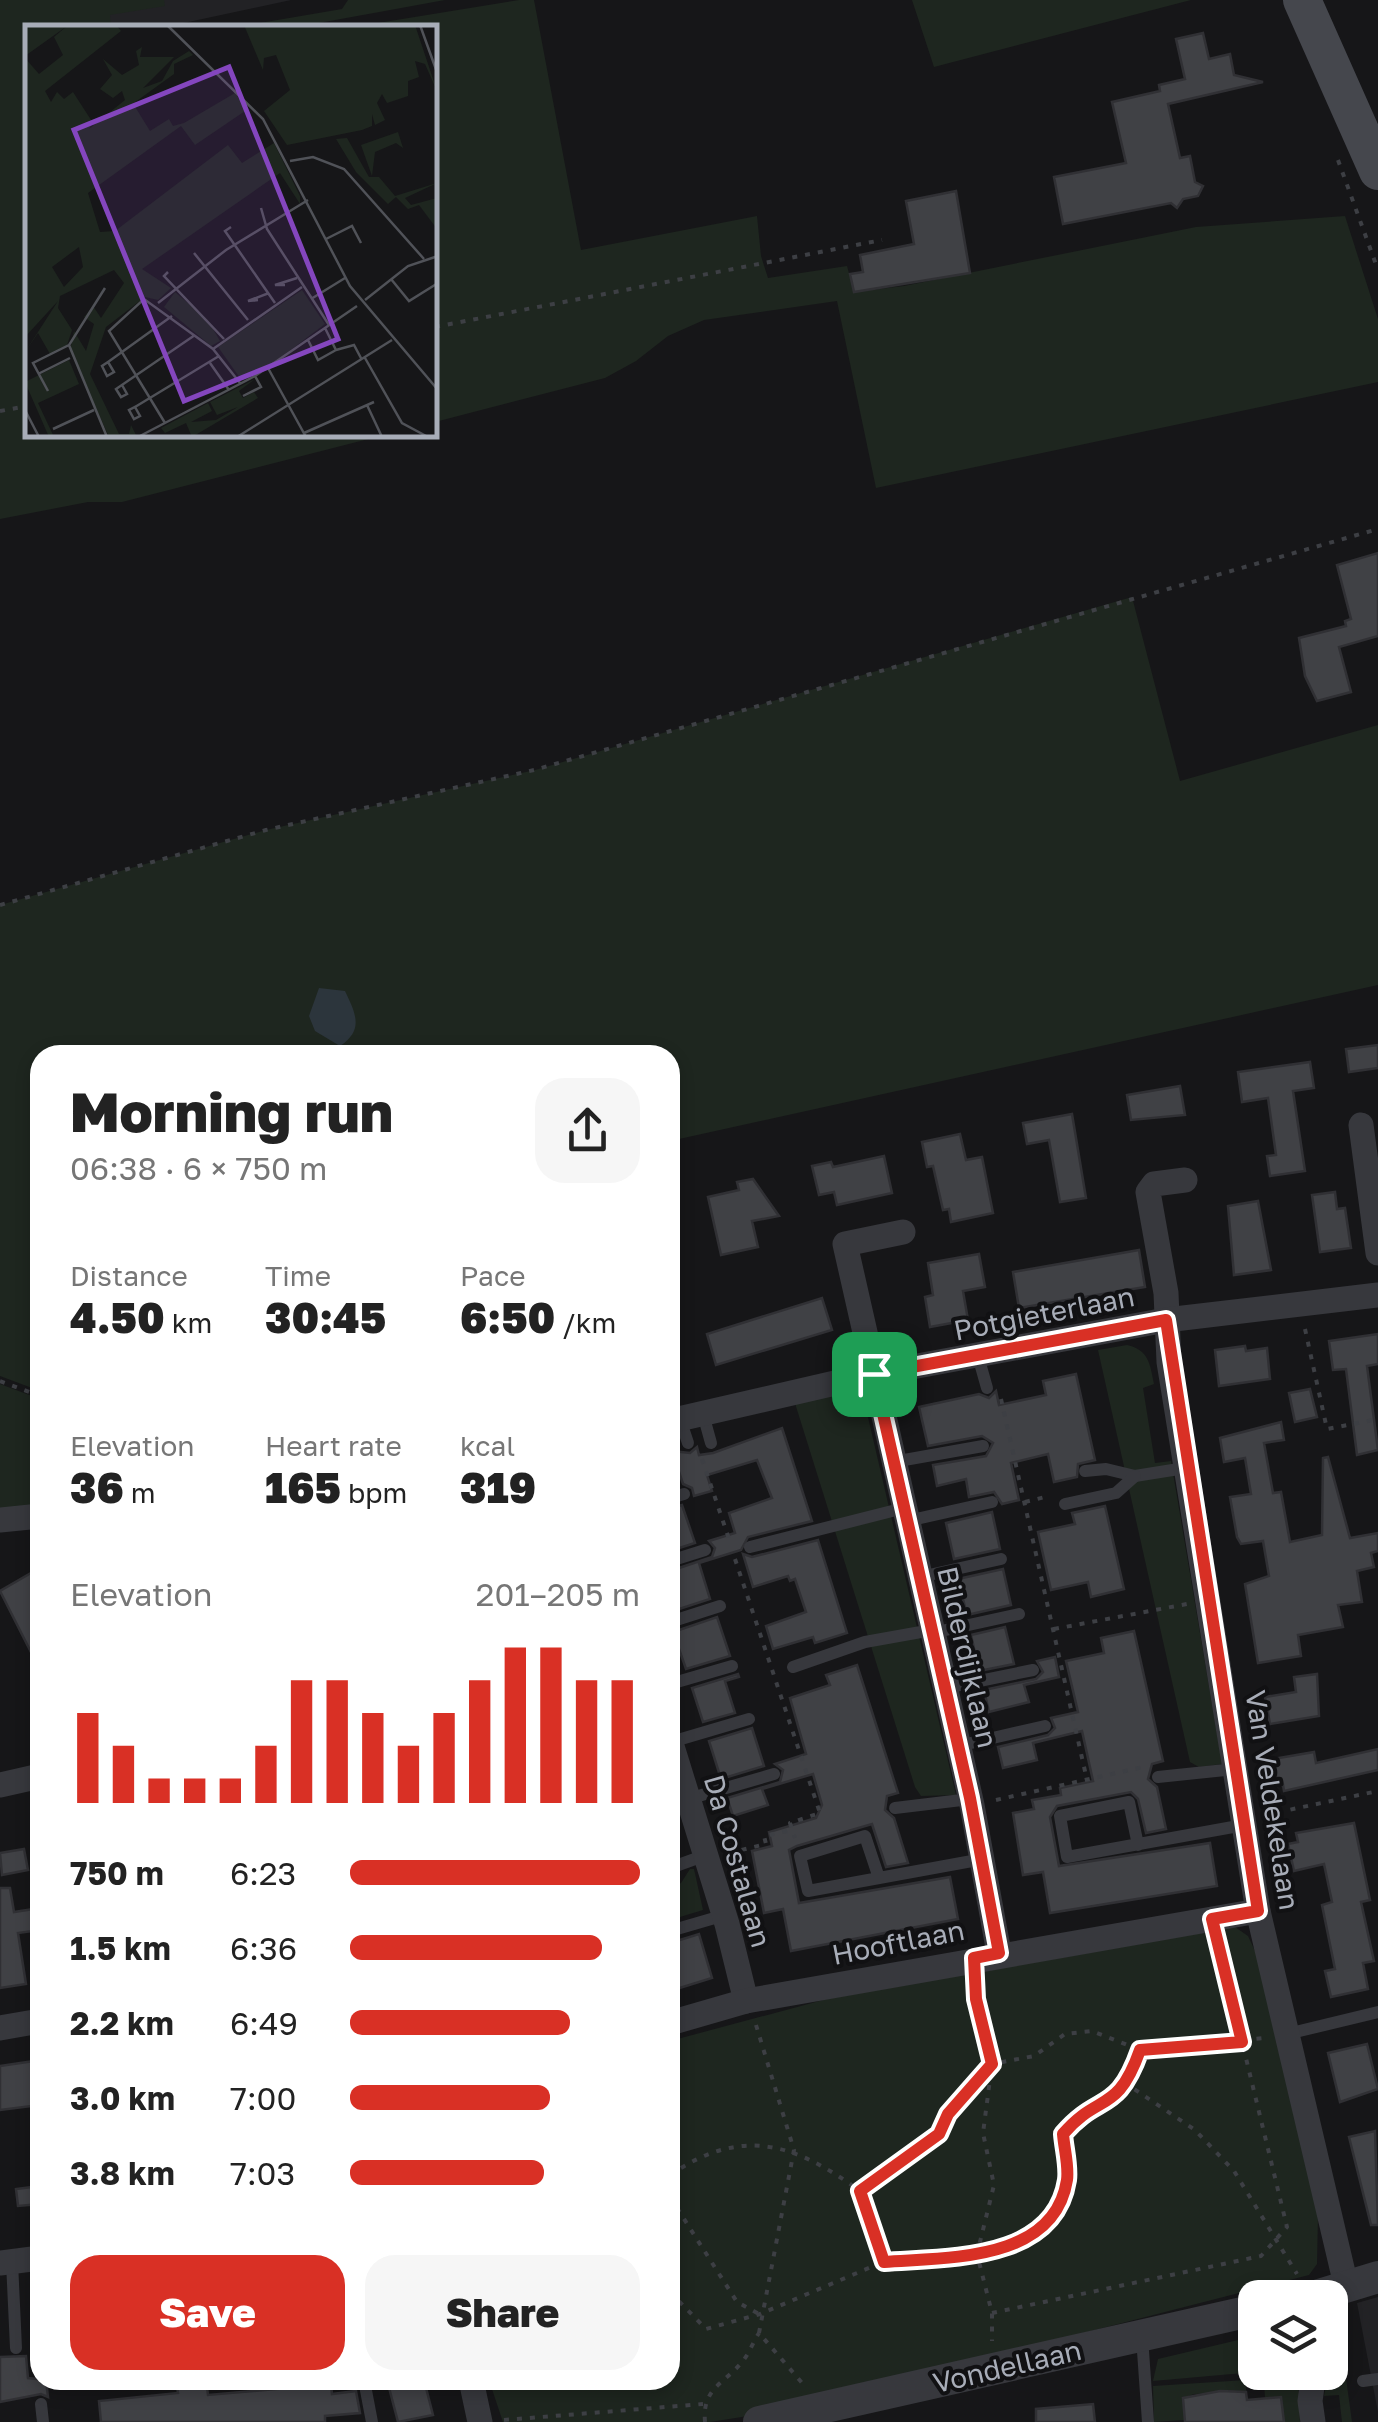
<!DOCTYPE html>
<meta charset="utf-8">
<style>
:root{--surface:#fff;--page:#f6f6f6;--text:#222;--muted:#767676;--accent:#d93025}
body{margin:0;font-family:"Golos Text",sans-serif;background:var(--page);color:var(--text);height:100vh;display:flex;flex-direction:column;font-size:38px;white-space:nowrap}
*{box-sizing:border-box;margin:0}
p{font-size:32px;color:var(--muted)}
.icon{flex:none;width:55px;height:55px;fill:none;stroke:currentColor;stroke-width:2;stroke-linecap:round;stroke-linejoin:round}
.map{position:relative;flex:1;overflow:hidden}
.side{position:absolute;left:30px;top:1045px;width:650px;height:1345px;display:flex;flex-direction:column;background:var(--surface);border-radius:30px;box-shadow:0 5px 15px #0003}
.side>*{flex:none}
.buttons{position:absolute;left:1238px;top:2280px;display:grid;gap:20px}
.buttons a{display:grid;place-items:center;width:110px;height:110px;border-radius:20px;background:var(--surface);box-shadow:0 5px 15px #0003;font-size:50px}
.pin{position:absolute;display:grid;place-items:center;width:85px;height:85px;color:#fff;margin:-42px;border-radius:20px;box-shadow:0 5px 15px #0006}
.round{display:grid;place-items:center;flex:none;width:105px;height:105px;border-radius:30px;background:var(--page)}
.overview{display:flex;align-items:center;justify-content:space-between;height:170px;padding:0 40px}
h1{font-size:55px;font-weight:800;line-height:75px}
.stats{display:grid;grid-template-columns:repeat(3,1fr);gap:15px;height:170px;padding:10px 40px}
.stats div{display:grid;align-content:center}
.stats b{font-size:42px;font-weight:800}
.stats small{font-size:28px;font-weight:400}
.stats p{font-size:28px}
.chart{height:280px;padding:20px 40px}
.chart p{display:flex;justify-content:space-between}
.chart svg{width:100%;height:180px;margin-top:10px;stroke:var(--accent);stroke-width:6}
.cta{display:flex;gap:20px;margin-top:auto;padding:20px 40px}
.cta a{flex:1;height:115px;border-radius:30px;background:var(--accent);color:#fff;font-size:40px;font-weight:800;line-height:115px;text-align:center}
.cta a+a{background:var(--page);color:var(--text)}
ul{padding:0 40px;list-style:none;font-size:32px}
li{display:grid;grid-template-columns:160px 120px 1fr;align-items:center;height:75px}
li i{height:25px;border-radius:12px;background:var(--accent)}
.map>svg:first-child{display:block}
.built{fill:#222225}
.green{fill:#1e261f}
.water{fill:#2c353c}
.building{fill:#404145;stroke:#303034;stroke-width:2.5}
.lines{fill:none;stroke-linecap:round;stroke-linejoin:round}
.path{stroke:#3d3f44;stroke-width:4;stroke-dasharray:5 8;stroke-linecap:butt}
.service{stroke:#37383d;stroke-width:12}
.minor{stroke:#37383d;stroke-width:25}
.tertiary{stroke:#37383d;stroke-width:32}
.secondary{stroke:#45474d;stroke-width:38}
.route-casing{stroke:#fff;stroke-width:20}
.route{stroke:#d93025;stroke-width:12}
.labels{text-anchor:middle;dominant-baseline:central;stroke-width:8;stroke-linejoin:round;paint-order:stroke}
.street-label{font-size:28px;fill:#a8adb8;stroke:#111113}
.inset-road{fill:none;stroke:#505258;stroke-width:2.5}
.view{fill:#8446be;fill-opacity:0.15;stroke:#8446be;stroke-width:5}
.inset-edge{fill:none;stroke:#a8adb8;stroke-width:5}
</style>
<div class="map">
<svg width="1378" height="2422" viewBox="0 0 1378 2422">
<rect width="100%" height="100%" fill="#161618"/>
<!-- built -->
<g class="built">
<path d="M17,0H291L165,27L28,28Z"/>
<path d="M1378,2297V2412L1357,2303Z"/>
</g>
<!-- green -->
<g class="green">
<path d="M0,0H164L165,6L110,15L111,27L28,28V435H384L122,502H88L0,519Z"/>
<path d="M348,0H445L297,27H237L342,9Z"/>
<path d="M519,0H534L581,250L757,216L761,256L768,278L847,266L854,292L904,286L1196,227L1345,216L1378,319V382L876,488L837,301L704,320L668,336L636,361L605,378L435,422V28H347Z"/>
<path d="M912,0H1191L934,67Z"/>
<path d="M1132,597L1180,781L1378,725V985L670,1141V1055H40V1391L0,1376V905L266,830L535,770Z"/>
<path d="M1127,1345C1149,1350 1150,1364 1154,1384L1143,1388L1155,1463L1171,1461L1222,1764L1199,1767L1190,1762L1098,1350Z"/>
<path d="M0,1384L40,1399V1505L0,1512Z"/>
<path d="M843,1393L858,1401L867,1413L956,1795L921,1796L915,1787L794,1400Z"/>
<path d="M690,1869H694L703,1910L670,1920V1889L681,1883Z"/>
<path d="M1235,1927L1248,1936L1256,1953L1318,2216L1317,2264L1309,2275L780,2411L710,2422H503L489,2380H670V2041L827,1999Z"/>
<path d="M1255,2336V2372L1153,2381L1158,2359Z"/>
<path d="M1343,2356L1352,2422H1342L1339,2395L1324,2396L1330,2363Z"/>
<path d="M1298,2377L1300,2422H1284L1281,2397L1265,2398L1264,2382Z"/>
<path d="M1246,2380V2392L1194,2394L1183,2398L1185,2420L1154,2422L1153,2386Z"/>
</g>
<!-- water -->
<path class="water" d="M319,988L345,991C356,1014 364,1030 340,1046L315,1031L309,1016Z"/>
<!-- building -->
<g class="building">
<path d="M1203,33L1209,59L1230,54L1234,75L1263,82L1168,104L1180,158L1190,156L1195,182L1203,186L1198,196L1183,199L1177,208L1171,203L1063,224L1054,177L1126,163L1112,102L1160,91L1159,85L1185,79L1176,39Z"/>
<path d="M956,191L970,273L854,292L850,274L863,272L860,255L914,244L906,201Z"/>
<path d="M1378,553V636L1339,647L1351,692L1317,701L1305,676L1299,638L1346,626L1345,621L1351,619L1337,565Z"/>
<path d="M1378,1045V1068L1349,1072L1346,1049Z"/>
<path d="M1310,1062L1314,1088L1293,1091L1305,1171L1270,1176L1267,1156L1276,1155L1268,1098L1242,1102L1238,1072Z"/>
<path d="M1180,1086L1185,1115L1131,1120L1127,1095Z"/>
<path d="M1072,1114L1086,1198L1060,1202L1049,1140L1027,1144L1023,1123Z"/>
<path d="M960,1134L966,1160L982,1157L993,1213L951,1222L949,1209L943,1210L933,1166L927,1167L922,1142Z"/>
<path d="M884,1156L892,1193L837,1205L834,1192L819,1195L812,1166L831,1162L833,1167Z"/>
<path d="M753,1179L779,1216L752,1221L758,1247L721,1255L708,1197L739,1190L737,1182Z"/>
<path d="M1335,1192L1337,1209L1345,1208L1351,1248L1320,1252L1312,1195Z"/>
<path d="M1258,1201L1271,1270L1234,1275L1228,1206Z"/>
<path d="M1139,1250L1145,1287L1019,1308L1013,1272Z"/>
<path d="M979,1254L985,1287L963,1291L968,1320L930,1327L925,1297L933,1295L928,1263Z"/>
<path d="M822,1298L832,1330L716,1365L707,1334Z"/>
<path d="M1378,1334V1364L1367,1366L1378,1450L1357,1455L1346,1369L1333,1370L1329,1341Z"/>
<path d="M1245,1346L1246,1351L1267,1348L1270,1379L1219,1386L1215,1350Z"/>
<path d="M1076,1374L1095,1460L1078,1464L1077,1477L1054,1482L1048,1454L1011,1463L1019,1500L1002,1504L994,1492L969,1497L966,1479L937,1486L933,1465L986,1456L993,1443L982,1436L928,1446L919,1407L979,1394L989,1398L996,1391L999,1405L1046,1395L1043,1381Z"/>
<path d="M1310,1389L1317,1417L1295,1422L1289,1393Z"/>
<path d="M1281,1422L1284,1440L1264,1443L1273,1493L1281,1492L1290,1542L1322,1535L1323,1458L1328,1457L1350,1538L1378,1533V1551L1371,1553L1374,1567L1357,1571L1362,1602L1338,1605L1343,1627L1298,1635L1301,1656L1258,1663L1245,1584L1269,1576L1263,1541L1241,1544L1237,1537L1230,1497L1251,1494L1245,1458L1224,1462L1220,1438Z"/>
<path d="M782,1428L812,1521L748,1537L741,1550L699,1563L710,1599L670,1612V1571L712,1557L715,1548L709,1541L735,1533L729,1513L772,1498L757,1460L707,1475L712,1491L694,1496L692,1488L683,1484L672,1451L690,1453L697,1447L699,1455L713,1453Z"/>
<path d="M682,1505L695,1543L670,1551V1508Z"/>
<path d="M1105,1506L1124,1589L1091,1597L1088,1582L1051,1590L1038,1532L1075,1524L1072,1513Z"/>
<path d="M992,1512L1000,1549L954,1559L946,1523Z"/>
<path d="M818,1540L847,1633L815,1643L813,1637L773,1649L766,1626L806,1612L795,1579L790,1581L788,1576L753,1587L743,1554L752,1557Z"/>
<path d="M1003,1569L1011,1605L967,1615L958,1579Z"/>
<path d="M31,1573L40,1591V1670L0,1591Z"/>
<path d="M717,1617L730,1656L686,1669L673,1632Z"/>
<path d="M1005,1627L1014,1664L979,1671L971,1635Z"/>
<path d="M1134,1631L1163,1761L1152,1764L1148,1779L1157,1787L1166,1829L1146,1833L1138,1799L1131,1792L1057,1806L1050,1817L1059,1866L1210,1843L1217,1886L1050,1913L1043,1872L1023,1875L1013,1813L1034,1809L1032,1800L1061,1795L1060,1788L1093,1781L1082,1731L1033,1743L1037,1760L1003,1768L998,1747L1048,1735L1055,1728L1051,1718L1078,1712L1066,1661L1104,1653L1101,1638Z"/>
<path d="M1055,1657L1059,1677L1024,1685L1029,1702L989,1712L984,1690L1036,1679L1043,1672L1037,1661Z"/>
<path d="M857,1665L898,1793L887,1796L885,1810L894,1818L908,1863L886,1867L872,1824L797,1846L789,1850L799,1903L950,1877L958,1919L791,1951L783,1909L764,1913L752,1851L772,1846L769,1832L816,1818L822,1805L813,1774L762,1789L768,1805L733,1816L727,1798L780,1782L783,1770L775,1764L806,1754L790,1698L830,1685L826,1675Z"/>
<path d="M738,1674L739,1677L725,1681L735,1713L703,1722L692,1688Z"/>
<path d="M1317,1674L1319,1716L1270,1724L1265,1697L1296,1692L1294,1677Z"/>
<path d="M752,1728L764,1766L721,1779L709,1741Z"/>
<path d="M1378,1749V1770L1284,1791L1283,1785L1278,1786L1273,1759L1314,1752L1316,1763Z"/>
<path d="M1354,1823L1370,1900L1361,1902L1374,1961L1363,1963L1368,1989L1331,1997L1325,1971L1335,1969L1322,1905L1332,1902L1324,1864L1294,1871L1288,1844L1298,1842L1296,1833Z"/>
<path d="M24,1849L28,1870L2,1875L0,1853Z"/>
<path d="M0,1888H10L14,1912L40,1908V1930L18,1933L26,1984L0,1988Z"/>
<path d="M699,1934L712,1978L670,1991V1943Z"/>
<path d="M1367,2044L1378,2089L1340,2102L1328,2053Z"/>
<path d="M34,2061L36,2081L40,2080V2105L0,2110V2066Z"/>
<path d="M1375,2131L1378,2225H1371L1349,2137Z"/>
<path d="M40,2186V2204L18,2206L16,2189Z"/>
<path d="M26,2356L28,2378L46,2380L48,2397L41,2394L0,2402V2357Z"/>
<path d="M176,2380H206L208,2395L331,2384L332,2394L356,2391L360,2413L325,2416V2422H101L99,2401L178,2393Z"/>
<path d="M387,2380H424L433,2415L398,2422Z"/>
<path d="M1220,2391L1246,2392L1247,2400L1281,2397L1284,2422H1185L1183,2398Z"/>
<path d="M1093,2404L1095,2422H1036V2409Z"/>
</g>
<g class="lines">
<!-- path -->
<g class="path">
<path d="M1338,160L1378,270"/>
<path d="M435,327L882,240"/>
<path d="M0,411L28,406"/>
<path d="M0,905L266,830L534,770L1378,529"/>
<path d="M1305,1329L1327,1429L1378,1419"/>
<path d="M0,1381L40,1396"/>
<path d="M1001,1399L1087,1780"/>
<path d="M702,1459L731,1545"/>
<path d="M1025,1502L1049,1496"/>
<path d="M735,1559L820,1813L790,1823L795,1838"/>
<path d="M1054,1629L1187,1604"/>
<path d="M996,1800L1143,1767"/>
<path d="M1265,1815L1378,1791"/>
<path d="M729,1853L766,1844L764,1836L792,1830"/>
<path d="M975,1983L992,2064L983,2133L994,2185L977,2254L992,2313V2341"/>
<path d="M756,2025L794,2150L759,2333L803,2384"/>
<path d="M1140,2050L1265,2038"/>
<path d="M670,2175C742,2126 794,2143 860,2191L939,2134L948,2114L992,2064L1034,2056L1065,2034L1092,2031L1140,2050L1128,2085L1195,2130L1234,2171L1297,2274"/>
<path d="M860,2191L883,2262"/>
<path d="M670,2197L737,2302L759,2314"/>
<path d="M670,2292L706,2329L760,2314L883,2262L977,2254L1021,2243L1055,2210L1067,2180L1063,2134C1082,2112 1107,2105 1128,2085"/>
<path d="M992,2313L1261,2256L1287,2227L1218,1943"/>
<path d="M504,2420L703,2404"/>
<path d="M705,2422C702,2388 723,2385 742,2362C749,2354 753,2342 759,2333"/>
</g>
<!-- service -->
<g class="service">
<path d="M978,1356L987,1388"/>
<path d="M703,1414L711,1443"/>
<path d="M680,1419L688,1443"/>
<path d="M893,1462L983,1446"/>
<path d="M1085,1471L1106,1469L1135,1476L1185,1468"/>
<path d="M670,1498L684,1494"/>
<path d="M1065,1504L1116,1493L1135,1476"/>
<path d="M907,1521L992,1502"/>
<path d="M750,1547L904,1508"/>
<path d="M670,1561L705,1550"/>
<path d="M920,1577L1001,1559"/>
<path d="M670,1622L720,1606"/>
<path d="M932,1633L1019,1614"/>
<path d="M793,1667L865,1642L932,1630"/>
<path d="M670,1684L732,1666"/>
<path d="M945,1688L1033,1670"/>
<path d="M671,1742L749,1719"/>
<path d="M958,1746L1045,1726"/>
<path d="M1158,1777L1235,1769"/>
<path d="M688,1799L774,1774"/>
<path d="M895,1808L970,1799"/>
<path d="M1138,1845L1129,1802L1060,1816L1067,1857L1244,1825"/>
<path d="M670,1868L706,1855"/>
<path d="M879,1878L865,1836L800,1856L808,1891L983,1859"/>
<path d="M670,1931L725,1915"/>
<path d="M1287,2034L1378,2012"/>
<path d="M12,2262L16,2348"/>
<path d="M1142,2337L1148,2422"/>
<path d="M364,2380L372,2422"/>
<path d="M1363,2381L1378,2379"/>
<path d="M41,2404L43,2422"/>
</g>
<!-- minor -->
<g class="minor">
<path d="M1361,1125L1378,1253"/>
<path d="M1185,1180L1154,1184L1148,1192L1166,1293L1169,1362L1258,1911L1346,2285"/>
<path d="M903,1232L845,1244L972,1805L999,1953"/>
<path d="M670,1421L874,1374L1166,1320L1378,1295"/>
<path d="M0,1520L40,1516"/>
<path d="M670,1740L727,1924L746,2001"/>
<path d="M0,1785L40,1776"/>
<path d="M670,2023L746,2001L1258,1911"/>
<path d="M0,2028L40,2021"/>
<path d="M0,2263L40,2258"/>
<path d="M471,2380L480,2422"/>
<path d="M1313,2422L1310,2401L1314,2372"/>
</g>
<!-- tertiary -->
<g class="tertiary">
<path d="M1309,2298L1378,2277"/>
<path d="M759,2422L1255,2310"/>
</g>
<!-- secondary -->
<path class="secondary" d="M1302,0L1378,171"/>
</g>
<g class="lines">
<defs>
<path id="route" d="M1166,1320L1258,1911L1212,1919L1242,2042L1140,2050C1117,2115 1099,2092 1063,2134C1064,2148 1069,2166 1067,2180C1054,2263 945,2257 884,2262L860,2191L939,2134L948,2114L992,2064L976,1999L974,1958L999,1953L970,1798L874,1374Z"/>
</defs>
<!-- route casing -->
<use href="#route" class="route-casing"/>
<!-- route -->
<use href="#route" class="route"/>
</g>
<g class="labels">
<!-- street labels -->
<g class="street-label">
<text transform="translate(1044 1313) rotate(-11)">Potgieterlaan</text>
<text transform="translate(968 1657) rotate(77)">Bilderdijklaan</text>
<text transform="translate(1273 1800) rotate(81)">Van Veldekelaan</text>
<text transform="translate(738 1861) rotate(74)">Da Costalaan</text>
<text transform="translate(898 1942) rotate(-11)">Hooftlaan</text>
<text transform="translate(1007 2366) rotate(-13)">Vondellaan</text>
</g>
</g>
<!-- overview -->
<g transform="translate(25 25)">
<rect width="412" height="412" fill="#161618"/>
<path d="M0,0H91L96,6L20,66L26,77L32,67L39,74L48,67L68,98L64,104L100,75L97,66L88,73L75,64L87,50L78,34L97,50L114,40L111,26L117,22L115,32H149L118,63L137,56L148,36L164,26L168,30L149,39V49L102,83L109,80L125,106L144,94L148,101L159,98L210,68L223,84L170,120L156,101L63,168L75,207L90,206L203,120L217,138L249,118L275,171V179L255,148L117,244L146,263L133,275L120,272L81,302L65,349L94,409H104L106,400L111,410L84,412L45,326L49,306L61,326L69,299L59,292L68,281L76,293L99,258L89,245L35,271L33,283L47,305L42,320L25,329L13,308L0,327L33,276L0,312V33L14,49L38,30L29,12L42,1L0,31ZM54,222L58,242L39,262L27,242ZM219,0H390L412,66L400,39L390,36L394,52L383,56V71L362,78L357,69L352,78L360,95L350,100L347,89V101L337,105L262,120L239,86L265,65L251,30L239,33L238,45ZM373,107L378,123L371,118L350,127L347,151L336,120ZM322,113L344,152H354L370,171L412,158L380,173L386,180L412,173V204L394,180L383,184L371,172L363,179L331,147L311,114ZM277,265L300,299L246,340L215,353L193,322ZM150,267L183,295L195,316L186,321L139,282ZM44,335L54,359L13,378L29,412H24L0,357ZM230,354L214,366L218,373L229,367L233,373L167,412L161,398L140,408L136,403L183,378L187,386L166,397L191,395L213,382L192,390L185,377Z" fill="#1e261f" fill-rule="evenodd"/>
<path class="inset-road" d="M142,0L238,94L325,261L413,365M395,0L413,50M265,136L288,132L319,144L399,234M236,183L242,204L304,300M206,202L200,206L250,278M301,214L327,201L336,218M169,228L223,295M143,247L139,251L199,314M366,254L384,276L413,258M260,260H250L272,253M80,263L44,320L82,412M286,274L320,253M233,275L223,276L244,268M340,275L383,241L413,231M133,278L201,225L283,175M300,303L311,325L329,320L337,335M283,315L293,335L311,325M188,324L277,262M340,333L377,398L403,412M83,337L147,291M83,337L89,347L82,351L77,341ZM185,338L204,365M243,343L281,412M13,349L45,333M97,360L102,369L96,372L91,364L170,310M23,366L8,338L44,320M218,371L236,362L230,351M342,380L357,412M110,382L194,331M110,382L115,391L109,394L104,385ZM0,385L14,412M140,398L84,306L119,274L188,324L215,358M28,404L69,385M279,408L349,377M113,412L230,351L332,281M212,412L367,315"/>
<path class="view" d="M204,42L313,314L159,376L49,105Z"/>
<rect width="412" height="412" class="inset-edge"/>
</g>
</svg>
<div class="buttons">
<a><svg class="icon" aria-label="layers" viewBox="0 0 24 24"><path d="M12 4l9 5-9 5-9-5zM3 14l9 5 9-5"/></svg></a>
</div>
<div class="pin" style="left:874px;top:1374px;background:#1e9e55"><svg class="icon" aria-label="arrive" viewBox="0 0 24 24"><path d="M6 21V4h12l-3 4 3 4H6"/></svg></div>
<section class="side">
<div class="overview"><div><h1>Morning run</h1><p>06:38 · 6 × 750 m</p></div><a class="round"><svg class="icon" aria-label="share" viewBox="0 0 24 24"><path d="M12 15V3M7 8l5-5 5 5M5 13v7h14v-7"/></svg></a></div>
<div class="stats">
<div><p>Distance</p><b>4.50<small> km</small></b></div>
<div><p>Time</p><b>30:45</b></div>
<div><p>Pace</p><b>6:50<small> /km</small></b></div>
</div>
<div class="stats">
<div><p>Elevation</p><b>36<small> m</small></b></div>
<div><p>Heart rate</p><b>165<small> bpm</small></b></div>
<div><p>kcal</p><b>319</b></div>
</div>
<div class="chart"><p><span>Elevation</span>201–205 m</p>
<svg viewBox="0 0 160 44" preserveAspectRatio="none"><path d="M5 44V22M15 44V30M25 44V38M35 44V38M45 44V38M55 44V30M65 44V14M75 44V14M85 44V22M95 44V30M105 44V22M115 44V14M125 44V6M135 44V6M145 44V14M155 44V14"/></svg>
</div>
<ul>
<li><b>750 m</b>6:23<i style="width:100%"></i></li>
<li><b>1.5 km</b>6:36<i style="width:87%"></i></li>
<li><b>2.2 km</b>6:49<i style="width:76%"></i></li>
<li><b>3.0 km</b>7:00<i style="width:69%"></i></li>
<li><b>3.8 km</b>7:03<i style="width:67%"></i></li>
</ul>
<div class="cta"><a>Save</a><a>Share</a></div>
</section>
</div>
